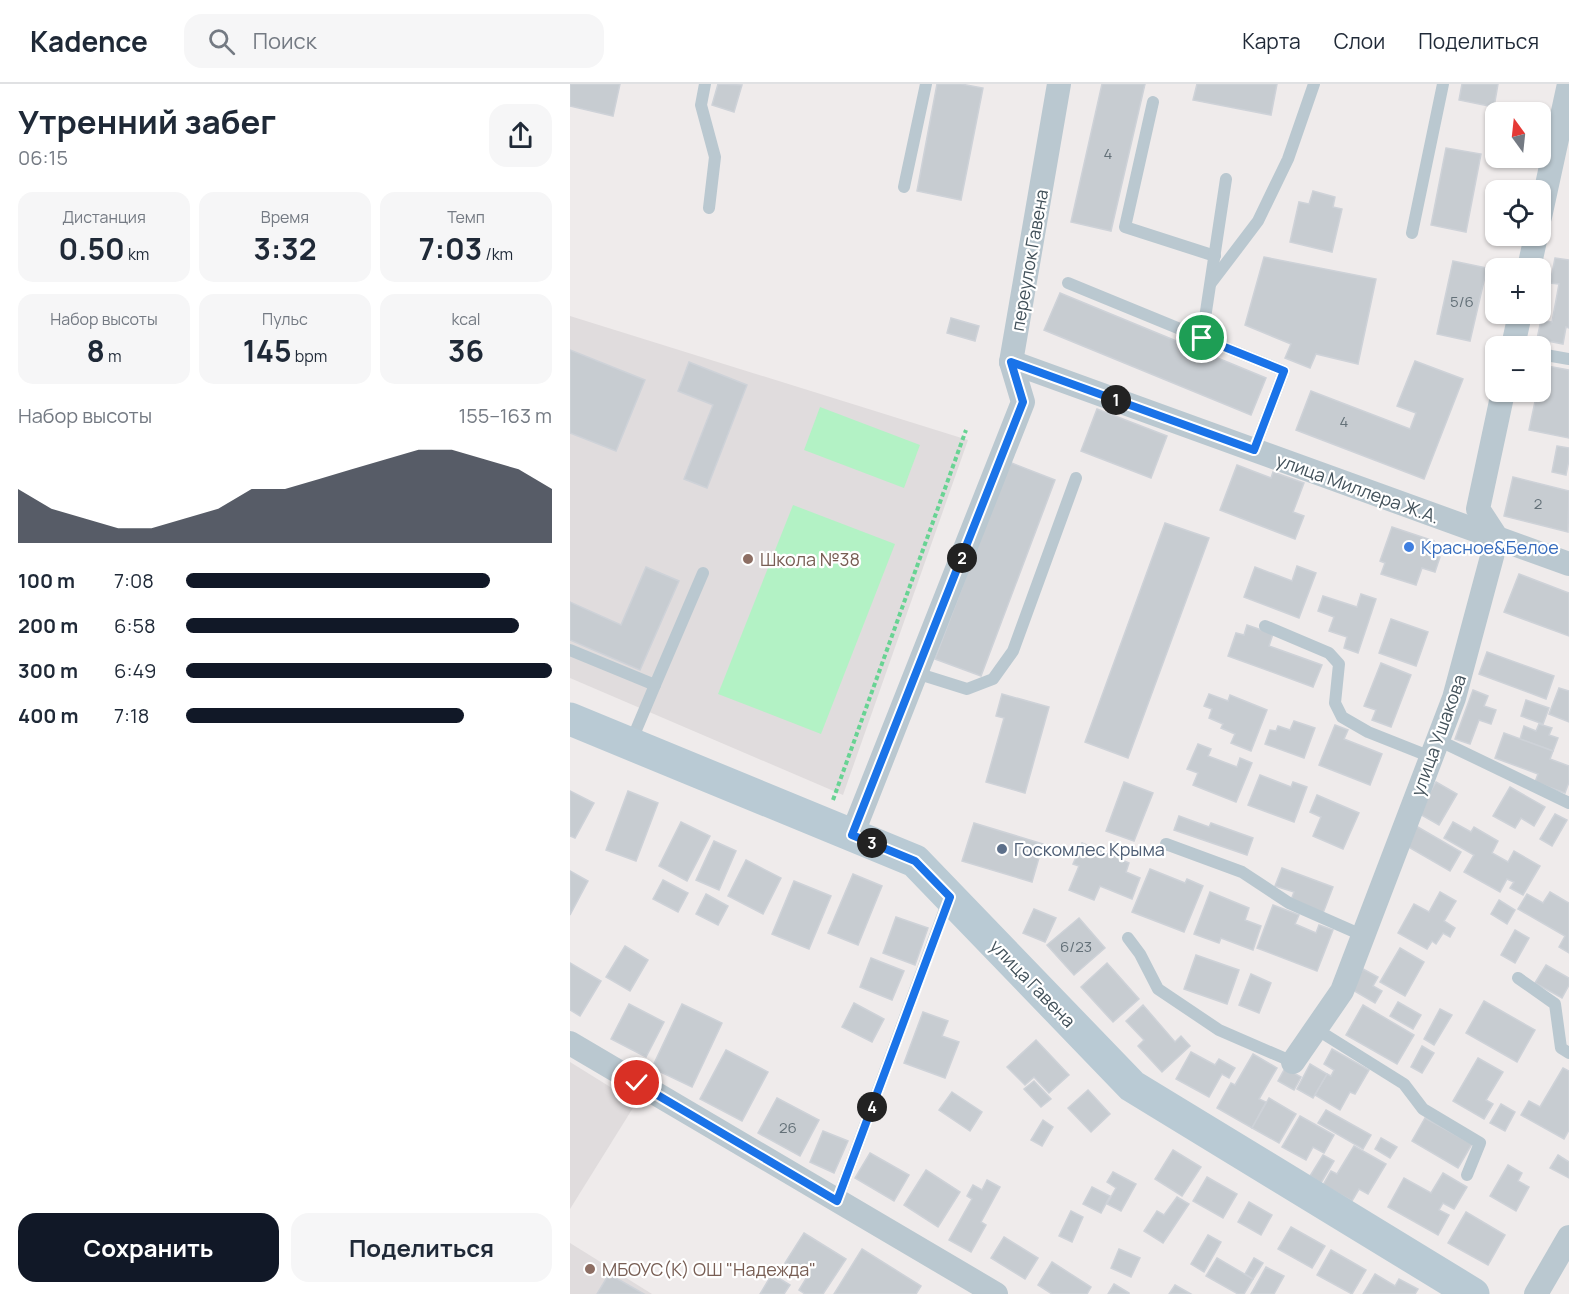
<!DOCTYPE html>
<html lang="ru">
<meta charset="utf-8">
<style>
:root{--surface:#fff;--page:#f6f6f7;--text:#1f2937;--muted:#747a83;--line:#e0e1e3;--accent:#111827}
body{margin:0;font-family:Manrope,sans-serif;background:var(--page);color:var(--text);height:100vh;display:flex;flex-direction:column;font-size:22px;white-space:nowrap}
*{box-sizing:border-box;margin:0}
p{font-size:20px;color:var(--muted)}
.icon{flex:none;width:33px;height:33px;fill:none;stroke:currentColor;stroke-width:2;stroke-linecap:round;stroke-linejoin:round}
.map{position:relative;flex:1;overflow:hidden}
.panel{display:flex;flex-direction:column;background:var(--surface);width:570px}
.panel>*{flex:none}
.needle{width:39px;rotate:345deg}
.buttons{position:absolute;left:915px;top:18px;display:grid;gap:12px}
.buttons a{display:grid;place-items:center;width:66px;height:66px;border-radius:12px;background:var(--surface);box-shadow:0 2px 4px #0004;font-size:30px}
.pin{position:absolute;display:grid;place-items:center;width:51px;height:51px;color:#fff;margin:-26px;border:3px solid #fff;border-radius:50%;box-shadow:0 2px 6px #0007}
.km{position:absolute;width:30px;height:30px;margin:-15px;border-radius:50%;background:#222;color:#fff;font-size:16px;line-height:30px;text-align:center}
.round{display:grid;place-items:center;flex:none;width:63px;height:63px;border-radius:18px;background:var(--page)}
.summary{display:flex;align-items:center;justify-content:space-between;height:102px;padding:0 18px}
h1{font-size:33px;font-weight:700;line-height:45px}
.metrics{display:grid;grid-template-columns:repeat(3,1fr);gap:9px;height:102px;padding:6px 18px}
.metrics div{display:grid;align-content:center;border-radius:15px;background:var(--page);text-align:center}
.metrics b{font-size:30px;font-weight:700}
.metrics small{font-size:16px;font-weight:400}
.metrics p{font-size:16px}
.chart{height:168px;padding:12px 18px}
.chart p{display:flex;justify-content:space-between}
.chart svg{width:100%;height:108px;margin-top:6px;fill:var(--accent);opacity:.7}
.primary-button{display:flex;gap:12px;margin-top:auto;padding:12px 18px}
.primary-button a{flex:1;height:69px;border-radius:18px;background:var(--accent);color:#fff;font-size:24px;font-weight:700;line-height:69px;text-align:center}
.primary-button a+a{background:var(--page);color:var(--text)}
ul{padding:0 18px;list-style:none;font-size:20px}
li{display:grid;grid-template-columns:96px 72px 1fr;align-items:center;height:45px}
li i{height:15px;border-radius:8px;background:var(--accent)}
header{display:flex;align-items:center;gap:36px;box-sizing:border-box;height:84px;padding:0 30px;background:var(--surface);border-bottom:2px solid var(--line)}
header strong{font-size:28px}
nav{display:flex;gap:33px;margin-inline-start:auto;font-size:21px}
.search{width:420px;height:54px;background:var(--page);display:flex;align-items:center;gap:15px;box-sizing:border-box;padding:0 21px;border-radius:18px;color:var(--muted);font-size:22px}
main{display:flex;flex:1;min-height:0}
.map>svg:first-child{display:block}
.education{fill:#e0dcdd}
.green{fill:#b3f2c5}
.building{fill:#c7ccd1;stroke:#ced2d8;stroke-width:1.5}
.lines{fill:none;stroke-linecap:round;stroke-linejoin:round}
.path{stroke:#68d393;stroke-width:4;stroke-dasharray:4.5 3;stroke-linecap:butt}
.lane{stroke:#bac8d0;stroke-width:12}
.street{stroke:#bac8d0;stroke-width:24}
.secondary{stroke:#b9cad4;stroke-width:33}
.route-casing{stroke:#fff;stroke-width:12}
.route{stroke:#1a73e8;stroke-width:8}
.shop-dot{fill:#3f7fe0;stroke:#fff;stroke-width:2}
.education-dot{fill:#8d6e63;stroke:#fff;stroke-width:2}
.service-dot{fill:#5c6f8a;stroke:#fff;stroke-width:2}
.labels{text-anchor:middle;dominant-baseline:central;stroke-width:4.5;stroke-linejoin:round;paint-order:stroke}
.number-label{font-size:15px;fill:#637078}
.street-label{font-size:18px;fill:#42515a;stroke:#fff}
.shop-label{font-size:18px;fill:#366cbe;stroke:#fff;text-anchor:start}
.education-label{font-size:18px;fill:#785e54;stroke:#fff;text-anchor:start}
.service-label{font-size:18px;fill:#4e5e75;stroke:#fff;text-anchor:start}
</style>
<header>
<strong>Kadence</strong>
<div class="search"><svg class="icon" aria-label="search" viewBox="0 0 24 24"><circle cx="10" cy="10" r="6"/><path d="M15 15l6 6"/></svg>Поиск</div>
<nav><a>Карта</a><a>Слои</a><a>Поделиться</a></nav>
</header>
<main>
<section class="panel">
<div class="summary"><div><h1>Утренний забег</h1><p>06:15</p></div><a class="round"><svg class="icon" aria-label="share" viewBox="0 0 24 24"><path d="M12 15V3M7 8l5-5 5 5M5 13v7h14v-7"/></svg></a></div>
<div class="metrics">
<div><p>Дистанция</p><b>0.50<small> km</small></b></div>
<div><p>Время</p><b>3:32</b></div>
<div><p>Темп</p><b>7:03<small> /km</small></b></div>
</div>
<div class="metrics">
<div><p>Набор высоты</p><b>8<small> m</small></b></div>
<div><p>Пульс</p><b>145<small> bpm</small></b></div>
<div><p>kcal</p><b>36</b></div>
</div>
<div class="chart"><p><span>Набор высоты</span>155–163 m</p>
<svg viewBox="0 0 160 44" preserveAspectRatio="none"><path d="M0 44V22L10 30L20 34L30 38L40 38L50 34L60 30L70 22L80 22L90 18L100 14L110 10L120 6L130 6L140 10L150 14L160 22V44z"/></svg>
</div>
<ul>
<li><b>100 m</b>7:08<i style="width:83%"></i></li>
<li><b>200 m</b>6:58<i style="width:91%"></i></li>
<li><b>300 m</b>6:49<i style="width:100%"></i></li>
<li><b>400 m</b>7:18<i style="width:76%"></i></li>
</ul>
<div class="primary-button"><a>Сохранить</a><a>Поделиться</a></div>
</section>
<div class="map">
<svg width="999" height="1210" viewBox="0 0 999 1210">
<rect width="100%" height="100%" fill="#efebeb"/>
<!-- education -->
<g class="education">
<path d="M0,232L398,356L273,711L0,594Z"/>
<path d="M0,978L66,1019L0,1125Z"/>
<path d="M0,1159L82,1210H0Z"/>
</g>
<!-- green -->
<g class="green">
<path d="M250,323L350,361L334,404L234,366Z"/>
<path d="M223,421L325,460L251,650L148,610Z"/>
</g>
<!-- building -->
<g class="building">
<path d="M0,0H50L43,32L0,22Z"/>
<path d="M148,0L172,1L164,28L142,21Z"/>
<path d="M367,0H391L413,4L391,116L347,107Z"/>
<path d="M532,0H575L541,147L501,138Z"/>
<path d="M627,0H707L701,31L623,16Z"/>
<path d="M892,0H928L924,23L889,16Z"/>
<path d="M876,64L911,70L896,148L861,141Z"/>
<path d="M743,107L765,113L763,123L772,125L762,168L720,158L729,118L739,120Z"/>
<path d="M694,173L806,195L788,280L746,270L740,284L715,274L721,260L675,241Z"/>
<path d="M985,174L999,176V244L996,243L993,260L967,255L971,236L982,238L989,200L980,199Z"/>
<path d="M883,177L917,184L900,257L867,250Z"/>
<path d="M490,209L696,294L681,331L474,246Z"/>
<path d="M381,234L409,242L405,257L377,249Z"/>
<path d="M0,266L75,296L46,367L0,349Z"/>
<path d="M845,277L893,295L854,395L726,346L741,307L840,345L846,329L827,322Z"/>
<path d="M119,278L177,301L137,404L114,395L143,321L108,307Z"/>
<path d="M972,281L999,286V354L959,346L967,308H970Z"/>
<path d="M527,325L597,352L581,394L511,367Z"/>
<path d="M987,362L999,364V376L996,391L982,388Z"/>
<path d="M439,378L485,396L411,592L365,575Z"/>
<path d="M667,381L701,394L703,388L734,399L723,428L734,432L725,455L650,426Z"/>
<path d="M943,393L999,407L998,448L934,432Z"/>
<path d="M595,439L639,454L558,674L515,658Z"/>
<path d="M822,443L864,457L860,470L870,473L865,488L852,484L846,501L811,490L815,479L810,477Z"/>
<path d="M727,482L746,489L729,534L674,513L685,483L722,497Z"/>
<path d="M76,483L109,497L70,586L0,556V518L51,541Z"/>
<path d="M949,490L999,509V552L934,528Z"/>
<path d="M791,510L806,515L788,569L774,564L777,553L759,547L764,533L748,527L753,512L787,523Z"/>
<path d="M821,535L858,548L846,582L809,569Z"/>
<path d="M677,541L703,550L699,562L752,581L743,603L658,572L666,549L674,551Z"/>
<path d="M917,568L984,592L976,615L909,590Z"/>
<path d="M811,579L841,591L821,643L802,636L806,626L794,622Z"/>
<path d="M989,604L999,607V638L979,630Z"/>
<path d="M903,606L918,612L914,622L926,626L921,640L909,636L900,660L885,655Z"/>
<path d="M432,610L479,623L455,709L416,698L434,634L426,632Z"/>
<path d="M639,610L658,617L660,611L697,626L681,667L661,659L665,650L651,644L653,640L639,634L642,625L634,622Z"/>
<path d="M956,616L979,624L973,640L951,632Z"/>
<path d="M724,637L745,644L734,674L695,660L700,646L706,647L708,642L720,646Z"/>
<path d="M969,640L982,644L979,651L988,654L983,667L950,655L954,642L966,647Z"/>
<path d="M765,641L778,646L774,655L812,670L800,701L749,681Z"/>
<path d="M934,649L983,667L980,675L999,682V698L995,709L965,698L968,690L925,674Z"/>
<path d="M628,660L641,665L638,672L667,683L670,674L682,679L666,718L623,701L628,689L617,685Z"/>
<path d="M690,691L721,703L723,698L737,703L724,738L678,721Z"/>
<path d="M554,698L583,709L564,757L536,747Z"/>
<path d="M866,698L887,710L869,741L848,729Z"/>
<path d="M940,703L975,723L964,742L951,734L945,744L923,732Z"/>
<path d="M0,707L24,719L5,754L0,752Z"/>
<path d="M58,707L88,719L66,777L36,766Z"/>
<path d="M747,711L789,729L773,765L743,752L751,733L740,728Z"/>
<path d="M985,730L997,736L982,762L970,755Z"/>
<path d="M609,732L639,743L641,739L683,754L677,771L604,746Z"/>
<path d="M111,738L140,752L117,797L89,782Z"/>
<path d="M883,738L901,748L904,743L928,757L922,769L938,778L944,767L970,782L953,811L940,804L944,798L937,795L930,808L894,788L904,771L874,754Z"/>
<path d="M404,739L473,760L462,798L392,777Z"/>
<path d="M846,742L891,768L880,787L835,761Z"/>
<path d="M144,757L166,767L149,806L126,796Z"/>
<path d="M512,759L559,779L556,788L570,794L562,815L530,802L524,816L499,806L509,782L503,780Z"/>
<path d="M176,776L211,794L193,830L158,812Z"/>
<path d="M712,784L763,803L753,829L721,816L724,808L705,802Z"/>
<path d="M580,785L615,799L617,795L633,802L614,848L562,828Z"/>
<path d="M0,787L18,797L0,831Z"/>
<path d="M283,790L312,802L288,861L258,849Z"/>
<path d="M93,796L118,809L108,828L83,815Z"/>
<path d="M224,797L261,812L239,865L202,850Z"/>
<path d="M640,808L679,824L675,836L691,842L683,866L651,854L649,859L624,850Z"/>
<path d="M870,808L886,817L874,837L885,844L880,853L873,849L866,860L862,857L857,865L828,849L844,820L859,828Z"/>
<path d="M980,808L999,819V869L989,863L995,852L948,825L957,810L973,819Z"/>
<path d="M136,810L158,822L148,841L126,830Z"/>
<path d="M929,816L945,826L937,840L921,830Z"/>
<path d="M703,821L729,831L725,840L746,849L749,841L763,846L747,887L687,864Z"/>
<path d="M464,825L486,834L475,858L453,849Z"/>
<path d="M326,833L358,844L345,881L313,869Z"/>
<path d="M509,834L535,864L504,891L477,861Z"/>
<path d="M945,846L959,854L945,879L931,871Z"/>
<path d="M55,862L78,876L60,907L36,893Z"/>
<path d="M830,864L854,878L835,912L810,898Z"/>
<path d="M626,871L669,886L657,920L614,905Z"/>
<path d="M301,874L334,887L322,916L290,903Z"/>
<path d="M0,879L31,897L10,932L0,926Z"/>
<path d="M537,879L569,915L543,938L511,903Z"/>
<path d="M976,881L999,894V901L992,914L965,899Z"/>
<path d="M793,885L808,893L803,902L812,907L805,919L781,905Z"/>
<path d="M681,890L701,899L689,929L669,921Z"/>
<path d="M914,917L965,946L947,978L896,949Z"/>
<path d="M828,918L851,931L843,945L820,932Z"/>
<path d="M284,919L314,935L302,958L272,943Z"/>
<path d="M59,920L94,938L76,973L41,955Z"/>
<path d="M112,920L152,939L122,1003L82,984Z"/>
<path d="M573,921L605,958L611,952L620,962L592,988L568,962L574,956L556,937Z"/>
<path d="M793,921L844,951L827,980L776,951Z"/>
<path d="M870,925L882,931L864,961L854,955Z"/>
<path d="M353,928L378,937L372,952L389,958L375,994L334,979Z"/>
<path d="M466,956L499,991L479,1009L464,993L455,1001L437,983Z"/>
<path d="M852,962L864,969L852,989L841,983Z"/>
<path d="M762,965L799,986L785,1010L780,1008L770,1026L745,1011L757,990L761,992L764,986L754,980Z"/>
<path d="M156,966L198,988L172,1037L130,1015Z"/>
<path d="M621,968L645,981L649,975L665,984L659,994L652,990L639,1013L606,995Z"/>
<path d="M683,970L707,984L689,1015L696,1018L682,1044L647,1024L661,999L665,1001Z"/>
<path d="M908,974L933,988L916,1016L923,1020L914,1035L883,1017Z"/>
<path d="M740,980L757,990L743,1014L727,1005Z"/>
<path d="M715,984L731,993L724,1006L708,997Z"/>
<path d="M993,984L999,987V1046L994,1055L951,1031L959,1017L970,1023Z"/>
<path d="M464,997L481,1015L471,1023L454,1005Z"/>
<path d="M518,1006L540,1030L521,1048L498,1024Z"/>
<path d="M382,1008L412,1028L400,1047L369,1026Z"/>
<path d="M207,1014L249,1036L230,1072L188,1049Z"/>
<path d="M699,1014L726,1030L709,1059L682,1044Z"/>
<path d="M931,1020L945,1028L935,1047L920,1039Z"/>
<path d="M756,1026L801,1051L793,1065L748,1039Z"/>
<path d="M730,1032L764,1051L754,1069L743,1063L736,1076L712,1063Z"/>
<path d="M855,1034L902,1060L888,1084L842,1057Z"/>
<path d="M473,1036L483,1043L472,1062L461,1056Z"/>
<path d="M253,1047L278,1057L264,1089L240,1078Z"/>
<path d="M811,1054L827,1063L820,1074L805,1065Z"/>
<path d="M784,1062L816,1080L798,1110L789,1105L782,1117L753,1101L761,1087L767,1090Z"/>
<path d="M603,1066L631,1083L612,1112L585,1095Z"/>
<path d="M300,1069L339,1091L324,1117L285,1094Z"/>
<path d="M753,1071L764,1077L751,1099L740,1092Z"/>
<path d="M988,1071L999,1078V1094L980,1084Z"/>
<path d="M938,1081L952,1089L948,1097L959,1103L946,1127L920,1112Z"/>
<path d="M356,1086L390,1108L368,1143L334,1121Z"/>
<path d="M543,1088L566,1100L551,1127L537,1120L546,1104L537,1098Z"/>
<path d="M873,1089L897,1103L884,1125L873,1119L869,1126L879,1131L868,1151L818,1123L834,1094L861,1109Z"/>
<path d="M637,1093L667,1110L653,1134L623,1117Z"/>
<path d="M417,1096L430,1103L411,1138L416,1141L401,1168L379,1156L402,1115L397,1112L403,1101L412,1106Z"/>
<path d="M522,1103L540,1112L531,1129L513,1120Z"/>
<path d="M607,1113L619,1120L593,1159L574,1147L587,1127L594,1131Z"/>
<path d="M679,1118L702,1131L691,1151L668,1138Z"/>
<path d="M501,1127L513,1133L502,1158L489,1152Z"/>
<path d="M896,1128L935,1151L918,1181L878,1159Z"/>
<path d="M721,1143L755,1162L742,1184L708,1165Z"/>
<path d="M234,1149L276,1175L253,1210H235L229,1206L237,1193L215,1179Z"/>
<path d="M638,1151L651,1158L634,1188L621,1180Z"/>
<path d="M434,1153L468,1174L455,1195L421,1174Z"/>
<path d="M292,1165L351,1202L346,1210H264Z"/>
<path d="M549,1165L570,1174L561,1193L541,1184Z"/>
<path d="M761,1166L796,1186L782,1210L747,1191Z"/>
<path d="M647,1174L683,1195L674,1210H668L636,1192Z"/>
<path d="M684,1174L693,1179L683,1195L675,1190Z"/>
<path d="M482,1178L521,1203L517,1210H482L468,1201Z"/>
<path d="M696,1183L714,1192L704,1210H681Z"/>
<path d="M39,1190L74,1210H27Z"/>
<path d="M202,1190L220,1201L214,1210H190Z"/>
<path d="M805,1190L825,1202L829,1195L848,1205L845,1210H793Z"/>
<path d="M544,1200L559,1209V1210H538Z"/>
<path d="M605,1201L621,1210H599Z"/>
</g>
<g class="lines">
<!-- path -->
<path class="path" d="M263,716L396,346"/>
<!-- lane -->
<g class="lane">
<path d="M135,0L131,21L145,73L139,124"/>
<path d="M583,18L555,143L645,172"/>
<path d="M656,95L632,254L714,287L684,366"/>
<path d="M334,103L356,0"/>
<path d="M842,149L873,0"/>
<path d="M498,199L632,254"/>
<path d="M641,199L688,137L718,75L744,0"/>
<path d="M970,270L999,275"/>
<path d="M695,542L759,569L769,580L765,619L772,633L798,648L861,673"/>
<path d="M0,566L85,601L133,489"/>
<path d="M346,589L397,605L423,595L443,567L506,394"/>
<path d="M868,656L999,719"/>
<path d="M61,658L85,601"/>
<path d="M596,760L672,788L719,819L794,852"/>
<path d="M558,854L570,870L588,905L649,946L723,978"/>
<path d="M948,894L985,920L991,964L999,969"/>
<path d="M746,945L834,1000L853,1025L910,1059L897,1091"/>
<path d="M267,1117L378,817"/>
</g>
<!-- street -->
<g class="street">
<path d="M970,133L999,0"/>
<path d="M959,184L966,152"/>
<path d="M943,262L950,230"/>
<path d="M441,278L999,480"/>
<path d="M282,751L453,318L441,278L489,0"/>
<path d="M0,959L426,1210"/>
<path d="M723,978L772,907L884,614L927,454L908,425L933,308"/>
<path d="M966,1210L999,1153"/>
</g>
<!-- secondary -->
<path class="secondary" d="M0,635L345,777L562,1002L903,1210"/>
</g>
<g class="lines">
<defs>
<path id="route" d="M67,999L267,1117L380,813L345,777L282,751L453,318L441,278L684,366L714,287L632,254"/>
</defs>
<!-- route casing -->
<use href="#route" class="route-casing"/>
<!-- route -->
<use href="#route" class="route"/>
</g>
<!-- markers -->
<circle class="shop-dot" cx="839" cy="463" r="6"/>
<g class="education-dot">
<circle cx="178" cy="475" r="6"/>
<circle cx="20" cy="1185" r="6"/>
</g>
<circle class="service-dot" cx="432" cy="765" r="6"/>
<g class="labels">
<!-- number labels -->
<g class="number-label">
<text x="538" y="69">4</text>
<text x="892" y="217">5/6</text>
<text x="774" y="337">4</text>
<text x="968" y="419">2</text>
<text x="506" y="862">6/23</text>
<text x="218" y="1043">26</text>
</g>
<!-- street labels -->
<g class="street-label">
<text transform="translate(459 176) rotate(-80)">переулок Гавена</text>
<text transform="translate(788 404) rotate(20)">улица Миллера Ж.А.</text>
<text transform="translate(868 651) rotate(-70)">улица Ушакова</text>
<text transform="translate(463 899) rotate(46)">улица Гавена</text>
</g>
<!-- shop labels -->
<g class="shop-label">
<text x="851" y="463">Красное&amp;Белое</text>
</g>
<!-- education labels -->
<g class="education-label">
<text x="190" y="475">Школа №38</text>
<text x="32" y="1185">МБОУС(К) ОШ "Надежда"</text>
</g>
<!-- service labels -->
<g class="service-label">
<text x="444" y="765">Госкомлес Крыма</text>
</g>
</g>
</svg>
<div class="buttons">
<a><svg class="needle" viewBox="-14 -14 28 28"><path d="M0-13l5 13h-10z" fill="#e53935"/><path d="M0 13l5-13h-10z" fill="#747a83"/></svg></a>
<a><svg class="icon" aria-label="locate" viewBox="0 0 24 24"><circle cx="12" cy="12" r="6"/><path d="M12 2v4M12 18v4M2 12h4M18 12h4"/></svg></a>
<a>+</a>
<a>−</a>
</div>
<div class="pin" style="left:632px;top:254px;background:#1e9e55"><svg class="icon" aria-label="arrive" viewBox="0 0 24 24"><path d="M6 21V4h12l-3 4 3 4H6"/></svg></div>
<div class="pin" style="left:67px;top:999px;background:#d93025"><svg class="icon" aria-label="check" viewBox="0 0 24 24"><path d="M5 12l5 5 9-10"/></svg></div>
<b class="km" style="left:546px;top:316px">1</b>
<b class="km" style="left:392px;top:474px">2</b>
<b class="km" style="left:302px;top:759px">3</b>
<b class="km" style="left:302px;top:1023px">4</b>
</div>
</main>
